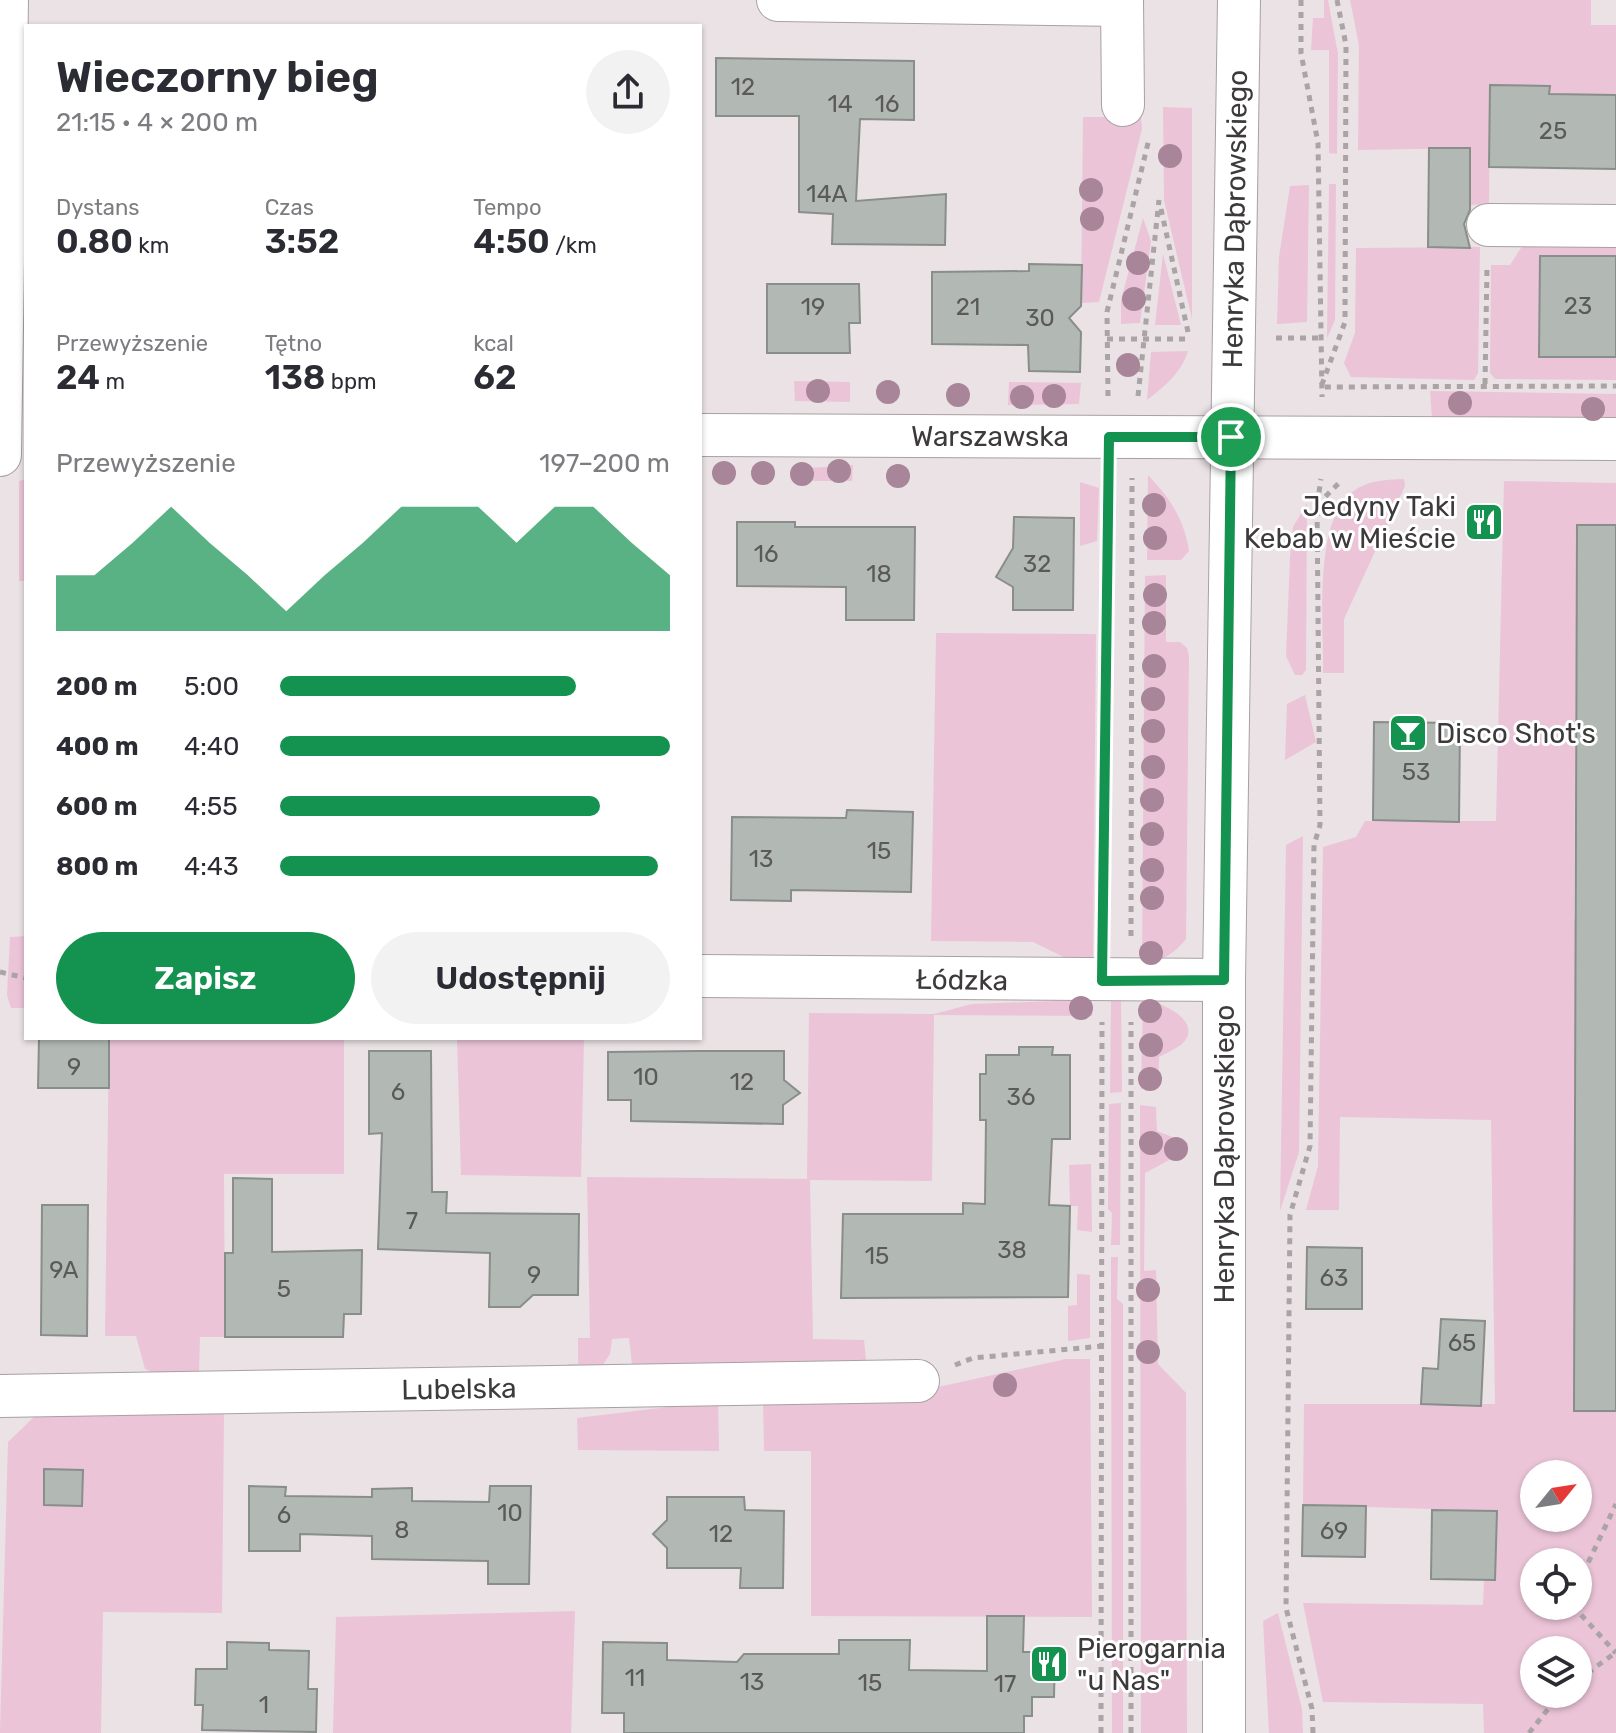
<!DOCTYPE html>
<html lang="pl">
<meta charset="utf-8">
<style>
:root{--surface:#fff;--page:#f2f2f3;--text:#2b2b33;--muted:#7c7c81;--accent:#14924f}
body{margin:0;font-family:Rubik,sans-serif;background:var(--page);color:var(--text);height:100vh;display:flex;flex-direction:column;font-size:30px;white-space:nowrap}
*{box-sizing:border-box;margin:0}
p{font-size:26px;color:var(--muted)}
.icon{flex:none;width:44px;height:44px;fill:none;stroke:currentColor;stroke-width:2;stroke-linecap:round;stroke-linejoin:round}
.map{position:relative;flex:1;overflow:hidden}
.side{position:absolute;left:24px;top:24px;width:678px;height:1016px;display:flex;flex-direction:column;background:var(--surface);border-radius:0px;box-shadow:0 2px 6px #0004}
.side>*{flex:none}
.needle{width:52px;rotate:60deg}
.controls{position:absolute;left:1520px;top:1460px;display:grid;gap:16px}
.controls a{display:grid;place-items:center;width:72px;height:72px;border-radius:50%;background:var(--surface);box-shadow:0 2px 6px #0004;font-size:40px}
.pin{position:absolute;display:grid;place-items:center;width:68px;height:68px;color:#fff;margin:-34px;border:4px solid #fff;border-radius:50%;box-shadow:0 2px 8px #0007}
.round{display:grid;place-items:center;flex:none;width:84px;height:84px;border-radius:42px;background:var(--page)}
.headline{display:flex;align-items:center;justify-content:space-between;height:136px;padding:0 32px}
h1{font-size:44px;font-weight:600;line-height:60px}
.figures{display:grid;grid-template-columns:repeat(3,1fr);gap:12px;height:136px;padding:8px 32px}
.figures div{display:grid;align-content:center}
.figures b{font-size:34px;font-weight:600}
.figures small{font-size:22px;font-weight:400}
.figures p{font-size:22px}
.chart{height:224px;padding:16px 32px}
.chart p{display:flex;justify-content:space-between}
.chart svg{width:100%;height:144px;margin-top:8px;fill:var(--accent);opacity:.7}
.action{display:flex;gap:16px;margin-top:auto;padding:16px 32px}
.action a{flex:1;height:92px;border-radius:48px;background:var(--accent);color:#fff;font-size:32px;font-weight:600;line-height:92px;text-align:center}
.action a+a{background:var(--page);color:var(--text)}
ul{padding:0 32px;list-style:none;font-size:26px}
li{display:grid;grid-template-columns:128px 96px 1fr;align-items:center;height:60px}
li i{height:20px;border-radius:10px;background:var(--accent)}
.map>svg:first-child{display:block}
.green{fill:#ebc4d8;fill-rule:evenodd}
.building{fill:#b2b9b4;stroke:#888e8a;stroke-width:2}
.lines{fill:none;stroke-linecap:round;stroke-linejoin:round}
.minor-casing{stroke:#a8a0a4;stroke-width:44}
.path{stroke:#aaa4a6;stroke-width:5;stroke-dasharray:6 6;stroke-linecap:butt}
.minor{stroke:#fff;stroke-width:42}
.tree{fill:#a88598}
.route-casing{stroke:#fff;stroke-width:16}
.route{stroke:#14924f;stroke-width:10}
.labels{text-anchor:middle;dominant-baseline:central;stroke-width:6;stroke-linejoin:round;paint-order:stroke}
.number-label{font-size:24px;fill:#5a5a59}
.street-label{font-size:28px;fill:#3d3a3b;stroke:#fff}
.poi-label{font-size:28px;fill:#3d3a3b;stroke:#fff;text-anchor:start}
</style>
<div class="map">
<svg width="1616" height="1733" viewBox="0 0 1616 1733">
<rect width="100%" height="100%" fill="#eae2e5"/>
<!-- green -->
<g class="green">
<path d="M1324,0H1328L1338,54L1337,154L1329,153V50H1311L1313,18H1324Z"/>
<path d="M1350,0H1591V25H1616V95L1549,94L1550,87L1490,85L1489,204L1470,205V148L1358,150L1359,45Z"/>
<path d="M1163,107L1192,108V319L1164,200Z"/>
<path d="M1083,117H1141L1142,129L1099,302L1081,303Z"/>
<path d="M1329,184H1336L1335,320L1327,338Z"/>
<path d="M1309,185L1307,322L1277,324L1279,257L1290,186Z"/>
<path d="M1143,218L1151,241L1140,323L1121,324V300Z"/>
<path d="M1526,240H1616V256H1540L1539,356L1616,358V380L1495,379L1490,373L1491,265H1510Z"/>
<path d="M1480,247L1478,373L1474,380L1351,377L1344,363L1355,333L1356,248Z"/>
<path d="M1163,254L1181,325H1155Z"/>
<path d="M1188,351C1182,372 1164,387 1147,400L1151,352Z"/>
<path d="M794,381L850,382V402L795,401Z"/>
<path d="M1009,382L1081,383L1079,404L1008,405Z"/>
<path d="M1430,391L1616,394V421L1432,418Z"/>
<path d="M853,465L852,481H794L796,469Z"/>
<path d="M1148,475C1170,498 1184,519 1189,551L1181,560H1147Z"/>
<path d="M26,479V581H19V481Z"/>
<path d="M1404,479L1405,486L1344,619V673H1323C1324,627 1313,524 1351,493C1367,480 1385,480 1404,479Z"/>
<path d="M1504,481L1616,483V525H1577L1574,919H1577L1575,1411H1616V1733H1484L1483,1704L1323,1702L1303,1603L1483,1605L1484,1580H1495L1496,1511L1303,1505L1304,1404H1495L1491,1120L1340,1117L1339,1210H1306L1318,1166L1323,847L1356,837L1365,821H1496ZM1534,1474H1578V1518H1534ZM1534,1562H1578V1606H1534ZM1534,1650H1578V1694H1534Z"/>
<path d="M1080,482L1099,488L1097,541L1080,546Z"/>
<path d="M1307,503L1306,670L1302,675H1295L1286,656L1290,557L1293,527Z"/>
<path d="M1166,575V642H1180L1187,648L1189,656L1186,939C1173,955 1162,961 1142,962L1145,576Z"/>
<path d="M936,633L1096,634L1093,960L1076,963L1033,942L931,941Z"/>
<path d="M1305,695L1316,742L1285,760L1287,704Z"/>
<path d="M1303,836L1299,1152L1280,1211L1286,845Z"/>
<path d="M26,936V1008H11L7,995L10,937Z"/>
<path d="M1084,1000L1093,1007L1092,1016L934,1015L932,1181L810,1180L813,1339L864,1340L867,1370L633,1373L629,1338L612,1339L610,1354L602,1366L568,1375V1364H578V1338H590L587,1177L807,1179L809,1013L934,1014L972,1004Z"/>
<path d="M1143,1000C1160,1001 1205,1021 1182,1044C1176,1049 1166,1053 1159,1057L1158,1089H1141Z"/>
<path d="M1111,1001H1121L1122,1092L1110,1093Z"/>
<path d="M109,1038H344V1174H224L225,1337H200L199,1372L158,1375L145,1369L136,1336H105Z"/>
<path d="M457,1038H584L581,1177L461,1175Z"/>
<path d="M1121,1103L1120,1245H1111L1112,1213L1108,1209L1109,1104Z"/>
<path d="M1140,1105L1156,1107L1157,1131L1188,1143V1150L1145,1173L1144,1271L1156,1270L1158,1364L1186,1393L1187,1733H1141Z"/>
<path d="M1091,1164L1092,1232L1077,1230L1078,1206H1070L1069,1165Z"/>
<path d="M1111,1257H1118L1117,1299L1123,1304V1733H1112Z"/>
<path d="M1077,1274L1090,1275V1338L1068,1341V1306L1077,1305Z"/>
<path d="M1066,1359H1090L1092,1617L811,1616V1451H764L763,1400L915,1392Z"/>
<path d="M718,1401L719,1451L578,1450L577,1418Z"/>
<path d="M59,1410L224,1414L222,1613L103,1612L101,1733H0L8,1442L37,1414Z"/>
<path d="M575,1611L571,1733H333L336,1617Z"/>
<path d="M1278,1613L1302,1709L1303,1733H1269L1263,1621Z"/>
</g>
<!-- building -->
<g class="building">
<path d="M716,58L914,61V120L860,119L856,201L946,194L945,245L832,244L833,214L799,212V116H716Z"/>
<path d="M1490,85L1550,86L1549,94L1616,95V169L1489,167Z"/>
<path d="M1429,148H1470V210L1464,224L1470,248L1428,247Z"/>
<path d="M1540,256H1616V357H1539Z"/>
<path d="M1029,264L1082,265L1081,306L1069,318L1081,332L1080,372L1029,371L1028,345L932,344V272L1029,271Z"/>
<path d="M767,284H859L860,323H849L850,353H767Z"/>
<path d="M1014,517L1074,518L1073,610H1013V587L996,577L1013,548Z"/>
<path d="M737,522H795V527H915L914,620H846V587L737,586Z"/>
<path d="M1577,525H1616V1411H1574Z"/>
<path d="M1374,722L1460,723L1459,822L1373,820Z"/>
<path d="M847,810L913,812L911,892L791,890V901L731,900L732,817L846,818Z"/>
<path d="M39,1038H109V1088H38Z"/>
<path d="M1019,1047H1053L1052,1055H1070V1139H1052L1049,1205L1070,1206L1068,1297L841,1298L843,1214H963V1203L985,1204L986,1120H980V1074H986V1055H1019Z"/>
<path d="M369,1051H431L432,1192H447L446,1213L579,1214L578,1295H533L520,1307H489L490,1253L378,1249L382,1133L369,1134Z"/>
<path d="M697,1051H784V1080L800,1093L783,1105V1124L631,1121V1100H608V1052Z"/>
<path d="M233,1178L272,1179V1252L362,1250L361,1314H344L343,1337H225V1253H233Z"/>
<path d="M42,1205H88L87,1336L41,1335Z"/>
<path d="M1307,1247L1362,1248V1309H1306Z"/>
<path d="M1441,1319L1485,1321L1481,1406L1421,1404L1423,1368L1438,1369Z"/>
<path d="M44,1469L83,1470L82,1506L44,1505Z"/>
<path d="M249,1486L286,1487L285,1496L372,1497V1489L412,1488V1501L489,1502L490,1486H531L529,1584H488V1561L372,1559V1536L300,1534V1551H249Z"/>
<path d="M667,1497H744L745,1510L784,1511L783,1588H740L741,1568H667V1548L653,1534L667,1520Z"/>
<path d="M1303,1505L1366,1506L1365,1557L1302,1556Z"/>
<path d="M1432,1510L1497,1511L1495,1580L1431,1579Z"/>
<path d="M987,1616H1024L1023,1652H1055L1054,1697H1032V1716H1024V1733H624V1713H602L603,1642L667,1643V1660L737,1662L744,1654H839V1640H910L909,1670L987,1671Z"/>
<path d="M227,1642L269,1643V1650L309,1651L308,1689H317L316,1732L202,1730L203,1705H195L196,1669H227Z"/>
</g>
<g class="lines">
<defs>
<g id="minor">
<path d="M778,0L1122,5"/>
<path d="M1122,0L1123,105"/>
<path d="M1488,225L1616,226"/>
<path d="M700,435L1616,439"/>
<path d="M0,455L7,0"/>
<path d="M700,976L1224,980"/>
<path d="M0,1396L918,1381"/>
<path d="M1224,1733V980L1239,0"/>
</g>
</defs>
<!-- minor casing -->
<use href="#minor" class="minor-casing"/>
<!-- path -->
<g class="path">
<path d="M1301,0V53L1318,143L1322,397"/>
<path d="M1337,0L1346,45L1345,322L1321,387L1616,386"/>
<path d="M1161,209L1188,332"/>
<path d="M1276,338H1318"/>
<path d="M1107,339H1190"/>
<path d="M1485,384L1487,266"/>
<path d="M1108,396L1107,312L1149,139"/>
<path d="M1138,396L1159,200"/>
<path d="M1317,505L1341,481"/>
<path d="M1103,936L1108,478"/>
<path d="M1131,936L1132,478"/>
<path d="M0,972L26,978"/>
<path d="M955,1365L973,1358L1103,1346"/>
<path d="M1578,1584L1616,1504"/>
<path d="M1573,1606L1616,1653"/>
<path d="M1578,1680L1615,1653"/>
<path d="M1101,1733L1102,1022"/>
<path d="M1131,1733V1022"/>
<path d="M1313,1733L1312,1709L1286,1608L1290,1215L1310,1146L1314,845L1320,825L1317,505L1321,479"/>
<path d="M1529,1733L1560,1694"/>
</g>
<!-- minor -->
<use href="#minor" class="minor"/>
</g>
<!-- trees -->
<g class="tree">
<circle cx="1170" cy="156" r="12"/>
<circle cx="1091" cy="190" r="12"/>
<circle cx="1092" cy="219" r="12"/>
<circle cx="1138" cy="263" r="12"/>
<circle cx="1134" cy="299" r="12"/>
<circle cx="1128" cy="365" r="12"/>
<circle cx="818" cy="391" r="12"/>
<circle cx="888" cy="392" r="12"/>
<circle cx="958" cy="395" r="12"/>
<circle cx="1054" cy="396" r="12"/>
<circle cx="1022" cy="397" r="12"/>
<circle cx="1460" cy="403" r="12"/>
<circle cx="1593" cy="409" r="12"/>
<circle cx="839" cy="471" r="12"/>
<circle cx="724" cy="473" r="12"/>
<circle cx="763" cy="473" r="12"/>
<circle cx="802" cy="474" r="12"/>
<circle cx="898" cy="476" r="12"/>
<circle cx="1154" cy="505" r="12"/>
<circle cx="1155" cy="538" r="12"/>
<circle cx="1155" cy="595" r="12"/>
<circle cx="1154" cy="623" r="12"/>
<circle cx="1154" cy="666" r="12"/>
<circle cx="1153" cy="699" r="12"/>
<circle cx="1153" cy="731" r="12"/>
<circle cx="1153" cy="767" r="12"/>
<circle cx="1152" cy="800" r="12"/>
<circle cx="1152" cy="834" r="12"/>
<circle cx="1152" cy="870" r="12"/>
<circle cx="1152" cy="898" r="12"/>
<circle cx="1151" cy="953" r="12"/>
<circle cx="1081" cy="1008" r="12"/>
<circle cx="1150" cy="1011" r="12"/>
<circle cx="1151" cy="1045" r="12"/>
<circle cx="1150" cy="1079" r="12"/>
<circle cx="1151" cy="1143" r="12"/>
<circle cx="1176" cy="1149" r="12"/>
<circle cx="1148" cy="1290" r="12"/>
<circle cx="1148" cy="1352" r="12"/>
<circle cx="1005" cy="1385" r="12"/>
</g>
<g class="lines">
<defs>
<path id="route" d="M1109,437H1231L1224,980L1102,981Z"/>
</defs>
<!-- route casing -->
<use href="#route" class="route-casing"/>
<!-- route -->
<use href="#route" class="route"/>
</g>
<!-- icons -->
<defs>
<symbol id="restaurant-square" viewBox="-11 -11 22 22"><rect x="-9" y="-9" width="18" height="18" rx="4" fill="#14924f" stroke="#fff"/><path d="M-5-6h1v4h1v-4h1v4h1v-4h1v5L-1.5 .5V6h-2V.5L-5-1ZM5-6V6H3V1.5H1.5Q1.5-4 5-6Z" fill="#fff"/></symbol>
<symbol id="bar-square" viewBox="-11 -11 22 22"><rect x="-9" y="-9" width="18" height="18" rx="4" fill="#14924f" stroke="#fff"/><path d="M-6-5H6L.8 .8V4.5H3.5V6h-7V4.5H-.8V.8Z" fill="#fff"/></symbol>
</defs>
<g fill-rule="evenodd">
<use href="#restaurant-square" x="1462" y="500" width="44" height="44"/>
<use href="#bar-square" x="1386" y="711" width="44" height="44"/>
<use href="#restaurant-square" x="1027" y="1642" width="44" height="44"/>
</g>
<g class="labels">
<!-- number labels -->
<g class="number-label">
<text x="743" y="87">12</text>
<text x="840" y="104">14</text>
<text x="887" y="104">16</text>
<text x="1553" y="131">25</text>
<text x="827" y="194">14A</text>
<text x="1578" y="306">23</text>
<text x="813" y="307">19</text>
<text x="968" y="307">21</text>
<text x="1040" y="318">30</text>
<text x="766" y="554">16</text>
<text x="1037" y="564">32</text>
<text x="879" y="574">18</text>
<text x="1416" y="772">53</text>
<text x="879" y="851">15</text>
<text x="761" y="859">13</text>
<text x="74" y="1067">9</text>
<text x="646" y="1077">10</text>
<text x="742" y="1082">12</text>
<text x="398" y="1092">6</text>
<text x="1021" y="1097">36</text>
<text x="412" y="1221">7</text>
<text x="1012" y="1250">38</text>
<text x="877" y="1256">15</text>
<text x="64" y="1270">9A</text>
<text x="534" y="1275">9</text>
<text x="1334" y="1278">63</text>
<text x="284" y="1289">5</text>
<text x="1462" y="1343">65</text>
<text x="510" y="1513">10</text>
<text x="284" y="1515">6</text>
<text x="402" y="1530">8</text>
<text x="1334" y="1531">69</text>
<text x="721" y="1534">12</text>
<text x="635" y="1678">11</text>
<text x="752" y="1682">13</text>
<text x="870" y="1683">15</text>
<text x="1005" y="1684">17</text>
<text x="264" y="1705">1</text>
</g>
<!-- street labels -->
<g class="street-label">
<text transform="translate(1235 219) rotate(-89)">Henryka Dąbrowskiego</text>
<text x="990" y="436">Warszawska</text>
<text transform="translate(962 980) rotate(1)">Łódzka</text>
<text transform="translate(1224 1154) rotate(-90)">Henryka Dąbrowskiego</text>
<text transform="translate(459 1389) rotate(-1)">Lubelska</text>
</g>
<!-- poi labels -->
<g class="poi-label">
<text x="1456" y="506" text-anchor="end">Jedyny Taki<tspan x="1456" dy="32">Kebab w Mieście</tspan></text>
<text x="1436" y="733">Disco Shot's</text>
<text x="1077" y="1648">Pierogarnia<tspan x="1077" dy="32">"u Nas"</tspan></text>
</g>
</g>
</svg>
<div class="controls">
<a><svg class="needle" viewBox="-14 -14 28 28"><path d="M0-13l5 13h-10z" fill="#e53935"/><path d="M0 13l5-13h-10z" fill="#7c7c81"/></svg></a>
<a><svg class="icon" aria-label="locate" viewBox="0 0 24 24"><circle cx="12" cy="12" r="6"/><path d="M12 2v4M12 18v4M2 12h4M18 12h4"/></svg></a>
<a><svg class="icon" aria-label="layers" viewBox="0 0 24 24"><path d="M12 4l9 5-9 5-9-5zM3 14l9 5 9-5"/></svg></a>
</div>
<div class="pin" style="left:1231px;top:437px;background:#1e9e55"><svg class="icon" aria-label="arrive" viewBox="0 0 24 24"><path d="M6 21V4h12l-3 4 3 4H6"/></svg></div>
<section class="side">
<div class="headline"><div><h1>Wieczorny bieg</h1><p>21:15 · 4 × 200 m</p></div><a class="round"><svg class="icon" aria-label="share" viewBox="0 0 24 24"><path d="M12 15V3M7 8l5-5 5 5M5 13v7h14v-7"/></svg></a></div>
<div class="figures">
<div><p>Dystans</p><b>0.80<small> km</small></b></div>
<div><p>Czas</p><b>3:52</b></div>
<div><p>Tempo</p><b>4:50<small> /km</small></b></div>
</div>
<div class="figures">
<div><p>Przewyższenie</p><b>24<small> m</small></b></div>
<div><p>Tętno</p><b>138<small> bpm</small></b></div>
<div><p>kcal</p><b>62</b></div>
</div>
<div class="chart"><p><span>Przewyższenie</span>197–200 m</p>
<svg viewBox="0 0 160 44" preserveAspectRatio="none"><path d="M0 44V27L10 27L20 17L30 6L40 17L50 27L60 38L70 27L80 17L90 6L100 6L110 6L120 17L130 6L140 6L150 17L160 27V44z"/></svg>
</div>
<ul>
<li><b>200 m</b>5:00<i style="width:76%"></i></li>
<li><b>400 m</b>4:40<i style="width:100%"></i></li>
<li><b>600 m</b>4:55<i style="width:82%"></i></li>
<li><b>800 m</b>4:43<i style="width:97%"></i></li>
</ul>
<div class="action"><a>Zapisz</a><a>Udostępnij</a></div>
</section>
</div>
